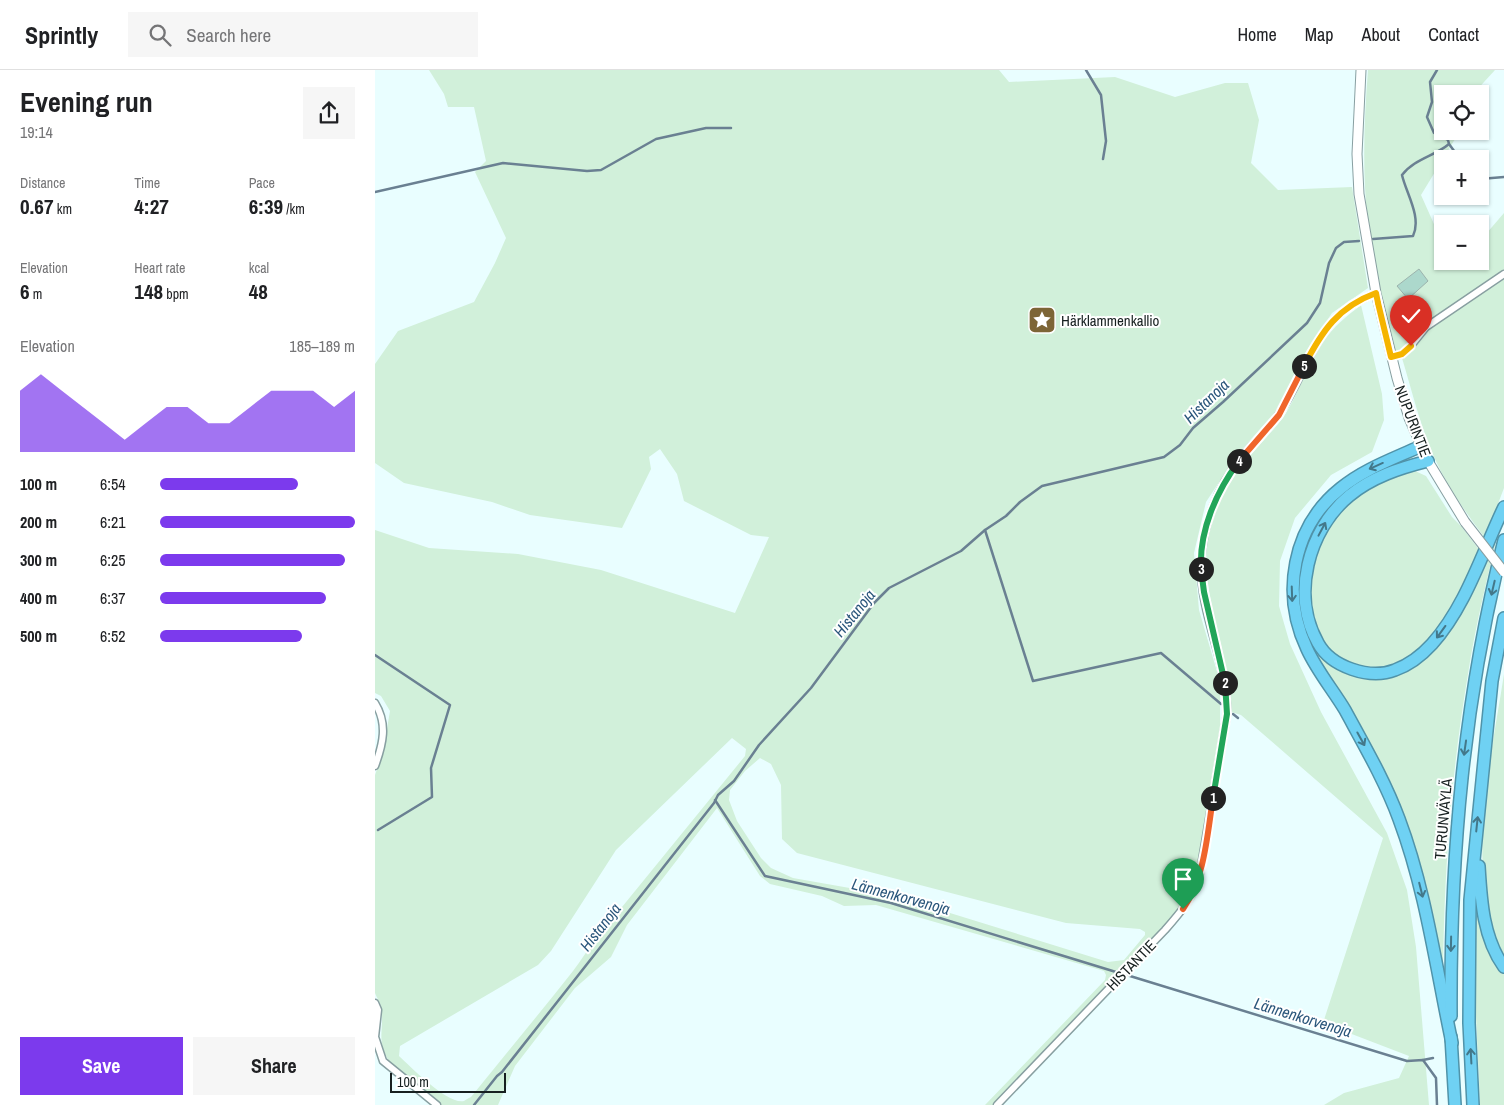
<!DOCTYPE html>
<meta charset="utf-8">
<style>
:root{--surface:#fff;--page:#f6f6f6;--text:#202124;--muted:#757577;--line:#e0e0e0;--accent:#7c3aed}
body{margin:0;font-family:"Archivo Narrow",sans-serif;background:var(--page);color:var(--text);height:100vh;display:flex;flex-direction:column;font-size:19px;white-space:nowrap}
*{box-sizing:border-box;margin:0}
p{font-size:16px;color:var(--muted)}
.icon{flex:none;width:28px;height:28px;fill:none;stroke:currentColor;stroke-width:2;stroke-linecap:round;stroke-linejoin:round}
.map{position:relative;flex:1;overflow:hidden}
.panel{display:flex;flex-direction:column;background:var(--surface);width:375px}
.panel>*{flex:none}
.controls{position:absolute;left:1059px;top:15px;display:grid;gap:10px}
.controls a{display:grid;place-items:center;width:55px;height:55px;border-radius:0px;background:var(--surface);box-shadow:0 1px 4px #0004;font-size:25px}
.scale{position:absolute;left:15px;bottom:12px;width:116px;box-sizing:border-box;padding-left:5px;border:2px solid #172020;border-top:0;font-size:14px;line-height:18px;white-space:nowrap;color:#172020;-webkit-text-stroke:4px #fff;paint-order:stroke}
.pin{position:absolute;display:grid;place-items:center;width:42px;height:42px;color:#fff;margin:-51px -21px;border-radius:50% 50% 50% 0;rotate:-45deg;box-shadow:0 0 5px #0007}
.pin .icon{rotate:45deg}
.km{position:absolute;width:25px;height:25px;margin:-12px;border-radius:50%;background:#222;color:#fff;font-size:14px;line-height:25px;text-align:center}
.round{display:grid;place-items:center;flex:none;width:52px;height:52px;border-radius:0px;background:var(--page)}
.head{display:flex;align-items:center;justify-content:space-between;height:85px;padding:0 20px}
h1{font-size:28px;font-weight:800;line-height:38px}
.figures{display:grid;grid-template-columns:repeat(3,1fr);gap:8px;height:85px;padding:5px 20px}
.figures div{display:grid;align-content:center}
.figures b{font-size:21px;font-weight:800}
.figures small{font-size:14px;font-weight:400}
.figures p{font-size:14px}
.chart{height:140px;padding:10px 20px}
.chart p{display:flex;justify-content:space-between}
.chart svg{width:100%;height:90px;margin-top:5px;fill:var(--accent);opacity:.7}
.button{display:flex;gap:10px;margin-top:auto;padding:10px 20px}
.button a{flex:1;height:58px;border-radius:0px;background:var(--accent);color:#fff;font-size:20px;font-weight:800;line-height:58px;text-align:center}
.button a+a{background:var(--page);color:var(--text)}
ul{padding:0 20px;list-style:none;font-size:16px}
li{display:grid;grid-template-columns:80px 60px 1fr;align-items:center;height:38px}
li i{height:12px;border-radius:6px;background:var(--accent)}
header{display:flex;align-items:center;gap:30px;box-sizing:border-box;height:70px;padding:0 25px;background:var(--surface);border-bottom:1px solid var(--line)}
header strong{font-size:24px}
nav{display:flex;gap:28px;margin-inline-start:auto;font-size:18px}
.search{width:350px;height:45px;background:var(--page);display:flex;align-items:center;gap:12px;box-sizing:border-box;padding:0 18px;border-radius:0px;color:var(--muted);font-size:19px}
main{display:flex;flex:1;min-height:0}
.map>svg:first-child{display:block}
.green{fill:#d1f0da;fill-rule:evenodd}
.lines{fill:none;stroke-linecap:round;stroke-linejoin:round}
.stream{stroke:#6a8092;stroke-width:2.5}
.building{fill:#acd8cc;stroke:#9cb3ad}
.street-casing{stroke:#889fa1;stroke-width:9}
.secondary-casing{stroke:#889fa1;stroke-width:11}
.highway-casing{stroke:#5093a9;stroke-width:14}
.street{stroke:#fff;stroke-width:6}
.secondary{stroke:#fff;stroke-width:9}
.highway{stroke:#6fd1f3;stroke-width:11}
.secondary-bridge-casing{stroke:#889fa1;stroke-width:11;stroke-linecap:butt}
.secondary-bridge{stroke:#fff;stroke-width:9}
.oneway{stroke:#43788a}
.split-1-casing{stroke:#fff;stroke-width:10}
.split-2-casing{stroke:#fff;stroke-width:10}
.split-3-casing{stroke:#fff;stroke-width:10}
.split-4-casing{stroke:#fff;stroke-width:10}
.split-5-casing{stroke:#fff;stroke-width:10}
.split-6-casing{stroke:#fff;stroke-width:10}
.split-7-casing{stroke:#fff;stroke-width:10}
.split-1{stroke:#f0652b;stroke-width:6}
.split-2{stroke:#22a559;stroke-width:6}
.split-3{stroke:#22a559;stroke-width:6}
.split-4{stroke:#22a559;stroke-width:6}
.split-5{stroke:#f0652b;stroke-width:6}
.split-6{stroke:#f5b400;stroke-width:6}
.split-7{stroke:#f5b400;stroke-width:6}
.labels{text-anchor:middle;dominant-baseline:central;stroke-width:4;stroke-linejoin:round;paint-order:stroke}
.poi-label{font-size:15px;fill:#172020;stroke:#fff;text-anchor:start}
.street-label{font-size:15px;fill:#172020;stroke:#fff}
.water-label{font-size:16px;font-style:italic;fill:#2a567b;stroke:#fff}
</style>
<header>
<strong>Sprintly</strong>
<div class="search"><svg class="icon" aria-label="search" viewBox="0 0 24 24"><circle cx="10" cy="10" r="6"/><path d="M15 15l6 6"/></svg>Search here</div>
<nav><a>Home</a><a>Map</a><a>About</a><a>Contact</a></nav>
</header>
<main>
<section class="panel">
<div class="head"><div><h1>Evening run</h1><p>19:14</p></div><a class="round"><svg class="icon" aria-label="share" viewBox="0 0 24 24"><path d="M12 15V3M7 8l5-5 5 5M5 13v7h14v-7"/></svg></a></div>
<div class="figures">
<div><p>Distance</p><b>0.67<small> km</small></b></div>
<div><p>Time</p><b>4:27</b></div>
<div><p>Pace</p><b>6:39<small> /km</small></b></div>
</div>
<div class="figures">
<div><p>Elevation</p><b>6<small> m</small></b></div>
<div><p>Heart rate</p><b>148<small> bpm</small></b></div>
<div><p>kcal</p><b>48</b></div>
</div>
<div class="chart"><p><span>Elevation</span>185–189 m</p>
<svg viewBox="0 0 160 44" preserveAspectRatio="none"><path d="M0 44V14L10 6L20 14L30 22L40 30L50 38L60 30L70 22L80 22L90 30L100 30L110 22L120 14L130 14L140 14L150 22L160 14V44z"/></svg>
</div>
<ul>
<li><b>100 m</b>6:54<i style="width:71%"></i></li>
<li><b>200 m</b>6:21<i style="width:100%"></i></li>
<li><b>300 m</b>6:25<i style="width:95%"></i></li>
<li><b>400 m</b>6:37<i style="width:85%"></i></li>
<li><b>500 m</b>6:52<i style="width:73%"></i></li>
</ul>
<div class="button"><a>Save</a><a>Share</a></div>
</section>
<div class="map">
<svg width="1129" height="1035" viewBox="0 0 1129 1035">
<rect width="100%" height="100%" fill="#e9feff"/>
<!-- green -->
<g class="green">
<path d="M54,0H624L634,12L740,7L800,27L850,13H873L884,50L876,93L903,120L977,117L993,218L957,243L927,288L904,338L862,385L831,432L819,483L824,540L845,612V667L820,812L806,837L785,861L619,1035H610L730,910L731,905L729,901L501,835L469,836L447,826L395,814L385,806L342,738L252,855L236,887L200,918L140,996L123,1035H66L15,993C0,968 10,962 6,938C6,934 2,928 0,923V705L8,682L15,641L6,626L0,623V460L54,478L143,484L226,500L360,543L394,467L376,465L309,431L302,404L285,379L274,387L276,399L247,458L155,445L117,432L29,413L0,393V294L23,261L99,232L120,193L131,168L100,102L111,91L99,37H73L69,24ZM357,668L371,679L370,686L247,837C228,854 214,880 198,901C164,944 130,985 96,1027C93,1028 91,1030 89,1031C73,1035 36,997 24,986L25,976L163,895L176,881L241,780ZM385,688L396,694L406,715L407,769L422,783L691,853L765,859L770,862V865L749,890L733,892L520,826L418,808L396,798L386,788L362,751L354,730L355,720L370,701Z"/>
<path d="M993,0H1120L1098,24H1068V61H1081L1080,69L1046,125L1067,172L1068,191H1105V171L1129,143V202L1048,256L1026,282L1020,281C1010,239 999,197 993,153C987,103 989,51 993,0Z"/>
<path d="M1129,209V418L1110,468C1091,443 1072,416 1059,387C1045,355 1037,321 1027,288L1040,277L1051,261Z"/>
<path d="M986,235L1007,324L1009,350L997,382L956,405L920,448L905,491L904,536L915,574L946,642L1012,763L1032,820L1041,877L1054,1035H949L969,1023L1024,1008L1034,986L948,953L1008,768L866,645L856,642C855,563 806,501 849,420C865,390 893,370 911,343C925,320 933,294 948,272C958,257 972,246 986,235Z"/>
<path d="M1038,385L1037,390L1000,406L935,473L934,566L986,606L1046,589L1123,463C1112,510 1100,557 1093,604C1076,704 1069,803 1068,903L1031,761L931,568L922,533L926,485L946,444L967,422L999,402Z"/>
<path d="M1038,400L1051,406L1077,447L1086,456L1105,481L1083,528L1060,565L1038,586L1022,595L997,600L967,591L944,570L932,522L943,472L968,436L986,422L1007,410Z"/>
<path d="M1129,604V889C1088,802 1115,696 1129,604Z"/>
<path d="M1101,844L1113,878L1123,897L1129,904V1035H1105L1101,946Z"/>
</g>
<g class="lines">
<!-- stream -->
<g class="stream">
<path d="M711,0L726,25L731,71L728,89"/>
<path d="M1074,74L1085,89"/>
<path d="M1105,109L1129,107"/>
<path d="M0,122L128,93L212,101L226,100L281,69L331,58H356"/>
<path d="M998,169L1038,166C1047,147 1031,123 1027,105C1039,89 1060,86 1074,74L1073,70L1059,63L1052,47L1057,32L1055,12L1062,0"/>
<path d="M610,460L658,611L786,583L846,634"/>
<path d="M0,585L75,635L56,698L57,727L3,760"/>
<path d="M858,644L863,648"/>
<path d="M340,730L390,806L516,833L741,902"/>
<path d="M755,906L1032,991L1048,990L1061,1008L1062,1035"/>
<path d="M1048,990L1058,988"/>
<path d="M99,1035L122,1006L127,1002L339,733L343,725L359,711L384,675L436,618L499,533L514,518L586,481L610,460L631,446L645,432L667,416L789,387L805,375L818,358L848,332L932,253L945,233L954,193L961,178L969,172L984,171"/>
</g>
</g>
<!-- building -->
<path class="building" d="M1044,199L1053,211L1033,229L1022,216Z"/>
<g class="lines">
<defs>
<g id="street">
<path d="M1017,287L1027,284L1034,278L1051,257L1129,204"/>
<path d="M0,633C13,654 8,674 0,696"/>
<path d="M0,933L3,940L0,967L8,991L62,1035"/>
<path d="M622,1035L790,860C805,843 817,829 824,808L852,644C853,593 825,546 826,495C827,455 842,417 867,387C879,372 894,359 904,344C937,295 938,247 1001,223"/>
</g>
<path id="secondary" d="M986,0L982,84L984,124L1001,223L1022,308L1034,348L1053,391L1090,452"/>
<g id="highway">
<path d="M1046,376C1018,389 989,399 966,418C917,457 906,524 932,579C942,601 958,620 970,640C989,675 1010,711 1024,749C1051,821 1061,898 1077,973"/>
<path d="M1053,391C1025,398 997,407 974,426C933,460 916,526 943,573C956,597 995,610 1020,600C1034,595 1047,585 1057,574C1091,536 1107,483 1129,437"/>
<path d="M1104,796C1106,830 1108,868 1129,897"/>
<path d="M1076,946C1075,784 1089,628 1129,470"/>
<path d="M1076,967L1080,1035"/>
<path d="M1098,1035L1094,953L1095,830L1117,611L1129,548"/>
</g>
</defs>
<!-- street casing -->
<use href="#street" class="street-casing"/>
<!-- secondary casing -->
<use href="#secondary" class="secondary-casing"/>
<!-- highway casing -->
<use href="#highway" class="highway-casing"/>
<!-- street -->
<use href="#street" class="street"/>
<!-- secondary -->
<use href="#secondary" class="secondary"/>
<!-- highway -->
<use href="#highway" class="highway"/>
<defs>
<path id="secondary-bridge" d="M1090,452L1129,502"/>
</defs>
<!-- secondary-bridge casing -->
<use href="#secondary-bridge" class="secondary-bridge-casing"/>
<!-- secondary-bridge -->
<use href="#secondary-bridge" class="secondary-bridge"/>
</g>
<!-- one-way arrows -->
<defs><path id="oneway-shaft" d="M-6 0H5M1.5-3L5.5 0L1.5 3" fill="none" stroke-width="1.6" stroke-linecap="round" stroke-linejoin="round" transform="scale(1.25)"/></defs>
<g class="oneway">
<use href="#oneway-shaft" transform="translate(1001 396) rotate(156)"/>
<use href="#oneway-shaft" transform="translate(947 459) rotate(-62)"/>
<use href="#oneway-shaft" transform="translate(1118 518) rotate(103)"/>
<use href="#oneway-shaft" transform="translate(917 524) rotate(88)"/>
<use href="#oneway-shaft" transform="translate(1066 562) rotate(126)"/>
<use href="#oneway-shaft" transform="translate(986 669) rotate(61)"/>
<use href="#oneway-shaft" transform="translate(1090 678) rotate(98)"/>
<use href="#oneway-shaft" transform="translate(1102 754) rotate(-84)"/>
<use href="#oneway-shaft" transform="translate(1046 820) rotate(76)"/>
<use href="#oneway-shaft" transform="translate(1076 874) rotate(91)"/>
<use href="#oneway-shaft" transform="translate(1096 986) rotate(-93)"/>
</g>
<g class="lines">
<defs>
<path id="split-1" d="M808,839C830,807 832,766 838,728"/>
<path id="split-2" d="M838,728L852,644L850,613"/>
<path id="split-3" d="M826,499L829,522L850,613"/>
<path id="split-4" d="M826,499C824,461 841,422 864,391"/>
<path id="split-5" d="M864,391L904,345L929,296"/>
<path id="split-6" d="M929,296C947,261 963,237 1001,223L1003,233"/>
<path id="split-7" d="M1003,233L1016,287L1027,284L1036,276"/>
</defs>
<!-- split-1 casing -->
<use href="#split-1" class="split-1-casing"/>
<!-- split-2 casing -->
<use href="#split-2" class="split-2-casing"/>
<!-- split-3 casing -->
<use href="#split-3" class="split-3-casing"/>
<!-- split-4 casing -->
<use href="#split-4" class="split-4-casing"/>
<!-- split-5 casing -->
<use href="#split-5" class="split-5-casing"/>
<!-- split-6 casing -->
<use href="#split-6" class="split-6-casing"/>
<!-- split-7 casing -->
<use href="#split-7" class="split-7-casing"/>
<!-- split-1 -->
<use href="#split-1" class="split-1"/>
<!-- split-2 -->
<use href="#split-2" class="split-2"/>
<!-- split-3 -->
<use href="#split-3" class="split-3"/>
<!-- split-4 -->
<use href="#split-4" class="split-4"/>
<!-- split-5 -->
<use href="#split-5" class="split-5"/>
<!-- split-6 -->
<use href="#split-6" class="split-6"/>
<!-- split-7 -->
<use href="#split-7" class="split-7"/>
</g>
<!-- icons -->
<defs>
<symbol id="sight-square" viewBox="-11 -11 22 22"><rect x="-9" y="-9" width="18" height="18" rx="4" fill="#7d6536" stroke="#fff"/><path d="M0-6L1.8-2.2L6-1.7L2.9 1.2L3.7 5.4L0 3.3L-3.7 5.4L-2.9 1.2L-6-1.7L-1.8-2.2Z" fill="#fff"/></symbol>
</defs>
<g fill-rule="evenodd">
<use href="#sight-square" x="651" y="234" width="32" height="32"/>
</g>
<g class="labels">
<!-- poi labels -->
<g class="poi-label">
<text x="686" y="250">Härklammenkallio</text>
</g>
<!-- street labels -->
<g class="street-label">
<text transform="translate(1038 351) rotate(69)">NUPURINTIE</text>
<text transform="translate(1068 749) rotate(-85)">TURUNVÄYLÄ</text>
<text transform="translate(756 895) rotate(-46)">HISTANTIE</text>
</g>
<!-- water labels -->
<g class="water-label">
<text transform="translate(831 331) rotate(-44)">Histanoja</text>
<text transform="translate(479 543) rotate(-51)">Histanoja</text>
<text transform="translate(526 826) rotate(15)">Lännenkorvenoja</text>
<text transform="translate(225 857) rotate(-52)">Histanoja</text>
<text transform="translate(928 947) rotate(17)">Lännenkorvenoja</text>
</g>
</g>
</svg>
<div class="controls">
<a><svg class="icon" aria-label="locate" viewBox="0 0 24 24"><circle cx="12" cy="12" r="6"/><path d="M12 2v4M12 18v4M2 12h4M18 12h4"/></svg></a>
<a>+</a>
<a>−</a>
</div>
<div class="scale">100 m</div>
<div class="pin" style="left:808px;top:839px;background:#1e9e55"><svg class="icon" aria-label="arrive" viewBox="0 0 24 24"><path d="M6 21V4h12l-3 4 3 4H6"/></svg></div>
<div class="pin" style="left:1036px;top:276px;background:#d93025"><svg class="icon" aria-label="check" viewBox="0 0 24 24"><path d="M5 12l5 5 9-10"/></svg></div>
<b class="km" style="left:838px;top:728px">1</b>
<b class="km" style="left:850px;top:613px">2</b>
<b class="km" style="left:826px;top:499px">3</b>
<b class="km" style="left:864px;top:391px">4</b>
<b class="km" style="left:929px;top:296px">5</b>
</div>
</main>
